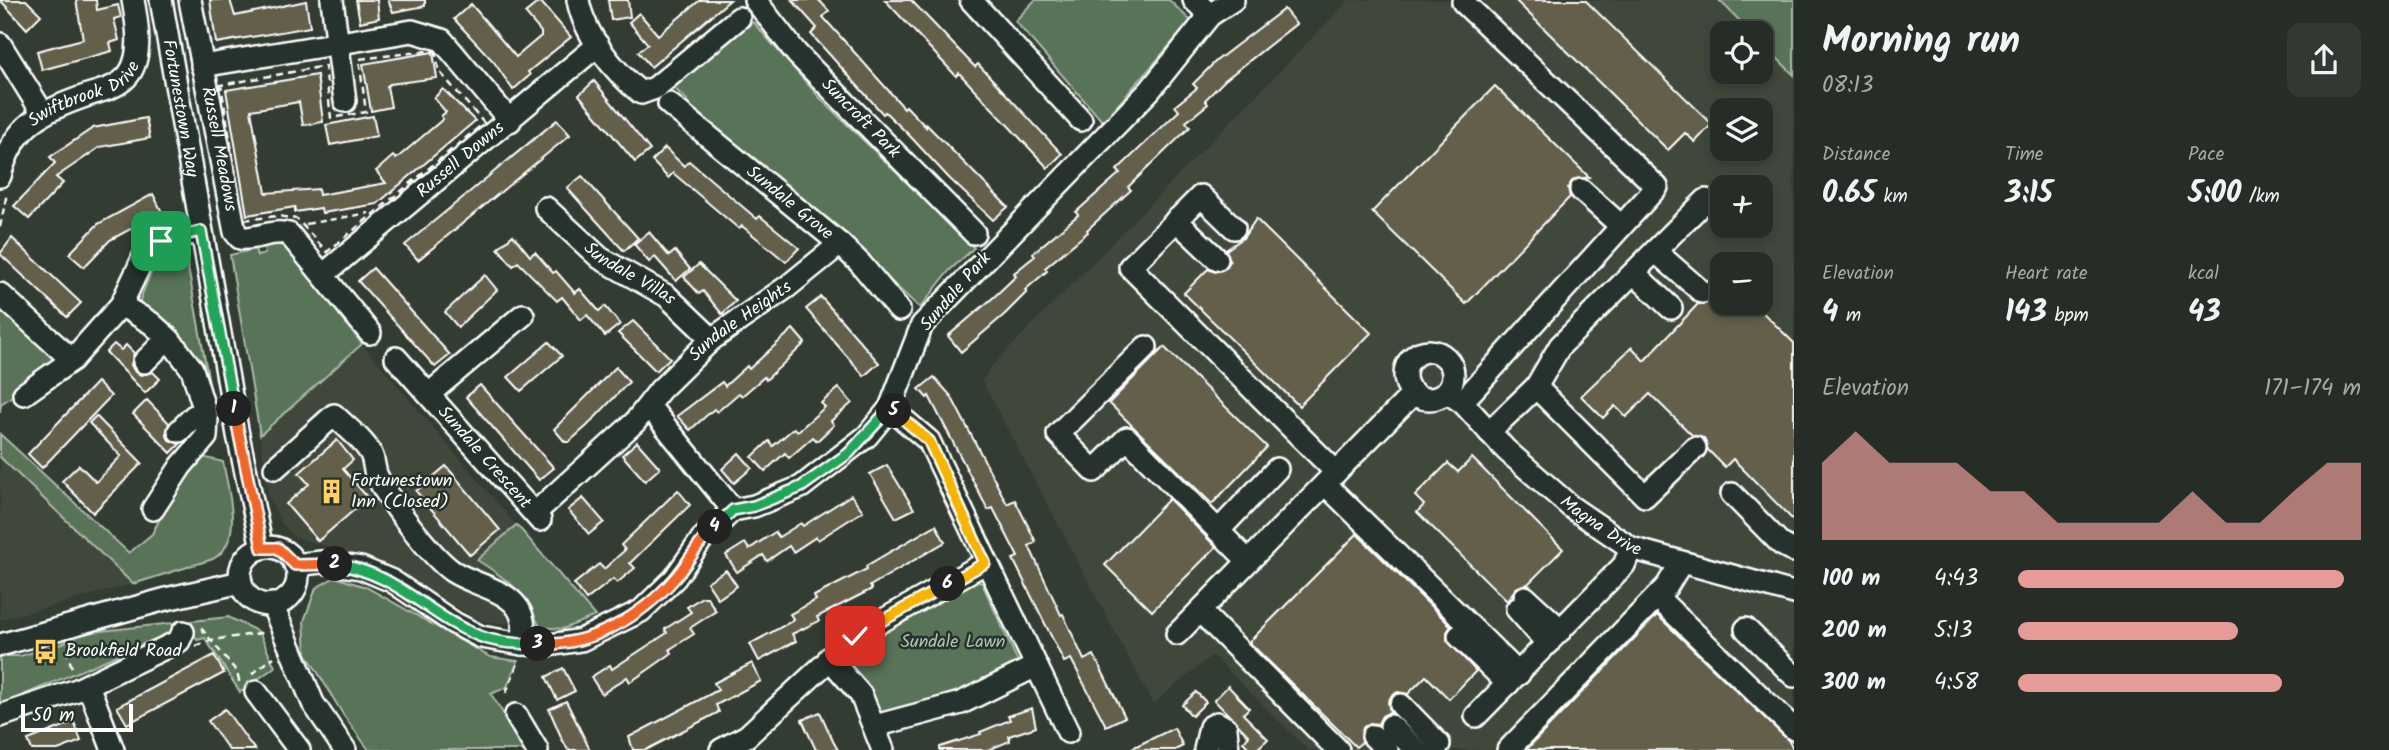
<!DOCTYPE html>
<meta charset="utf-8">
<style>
:root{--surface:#262d26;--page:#323932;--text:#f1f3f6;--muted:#a4a8a7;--line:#424943;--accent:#e69b98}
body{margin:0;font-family:Kalam,sans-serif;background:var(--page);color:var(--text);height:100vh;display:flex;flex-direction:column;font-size:26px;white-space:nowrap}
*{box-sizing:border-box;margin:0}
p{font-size:23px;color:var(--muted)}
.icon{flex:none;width:38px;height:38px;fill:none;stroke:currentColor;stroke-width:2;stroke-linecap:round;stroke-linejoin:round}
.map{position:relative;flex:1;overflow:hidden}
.drawer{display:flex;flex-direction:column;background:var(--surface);width:595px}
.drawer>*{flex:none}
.controls{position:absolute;left:1710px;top:21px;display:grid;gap:14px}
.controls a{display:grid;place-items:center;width:63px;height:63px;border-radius:14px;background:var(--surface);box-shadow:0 4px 10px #0003,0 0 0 2px var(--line);font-size:35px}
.scale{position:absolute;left:21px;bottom:18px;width:112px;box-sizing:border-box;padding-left:7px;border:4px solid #fff;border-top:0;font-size:19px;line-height:24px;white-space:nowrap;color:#fff;-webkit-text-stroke:5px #26332d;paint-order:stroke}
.pin{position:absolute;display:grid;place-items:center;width:60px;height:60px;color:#fff;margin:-30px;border-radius:14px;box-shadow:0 4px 10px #0006}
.km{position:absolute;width:35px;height:35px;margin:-18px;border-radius:50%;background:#222;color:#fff;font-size:19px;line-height:35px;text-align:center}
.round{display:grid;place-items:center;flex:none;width:74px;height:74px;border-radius:14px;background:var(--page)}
.headline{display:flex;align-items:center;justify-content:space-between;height:119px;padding:0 28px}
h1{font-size:38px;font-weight:600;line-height:52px}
.stats{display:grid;grid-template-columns:repeat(3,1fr);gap:10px;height:119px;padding:7px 28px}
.stats div{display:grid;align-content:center}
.stats b{font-size:30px;font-weight:600}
.stats small{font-size:19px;font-weight:400}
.stats p{font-size:19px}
.chart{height:196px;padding:14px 28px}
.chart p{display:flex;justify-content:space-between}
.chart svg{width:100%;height:126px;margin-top:7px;fill:var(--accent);opacity:.7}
ul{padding:0 28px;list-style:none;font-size:23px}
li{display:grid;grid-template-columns:112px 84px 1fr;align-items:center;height:52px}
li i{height:18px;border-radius:9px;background:var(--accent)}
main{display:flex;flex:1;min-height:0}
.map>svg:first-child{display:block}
.built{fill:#41463a;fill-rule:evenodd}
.green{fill:#597358;stroke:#acb9ac;stroke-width:2}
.building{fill:#635f4c;stroke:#fff;stroke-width:2}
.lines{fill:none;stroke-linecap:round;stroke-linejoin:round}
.minor-casing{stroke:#fff;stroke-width:26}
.path{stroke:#fff;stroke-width:2.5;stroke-dasharray:7 5;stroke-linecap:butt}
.minor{stroke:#26332d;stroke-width:21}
.split-1-casing{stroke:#fff;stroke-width:14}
.split-2-casing{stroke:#fff;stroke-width:14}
.split-3-casing{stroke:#fff;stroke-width:14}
.split-4-casing{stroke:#fff;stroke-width:14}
.split-5-casing{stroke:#fff;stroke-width:14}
.split-6-casing{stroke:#fff;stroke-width:14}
.split-7-casing{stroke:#fff;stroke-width:14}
.split-1{stroke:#22a559;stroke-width:9}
.split-2{stroke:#f0652b;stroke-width:9}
.split-3{stroke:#22a559;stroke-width:9}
.split-4{stroke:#f0652b;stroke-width:9}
.split-5{stroke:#22a559;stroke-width:9}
.split-6{stroke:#f5b400;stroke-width:9}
.split-7{stroke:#f5b400;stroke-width:9}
.labels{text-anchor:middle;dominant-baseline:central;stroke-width:5;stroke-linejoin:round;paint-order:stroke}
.street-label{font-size:18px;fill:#fff;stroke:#26332d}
.poi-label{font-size:18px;fill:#fff;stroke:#26332d;text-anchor:start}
.park-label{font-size:18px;fill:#b4c0b4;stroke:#26332d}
</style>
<main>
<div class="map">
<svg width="1794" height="750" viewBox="0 0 1794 750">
<rect width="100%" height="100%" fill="#323c33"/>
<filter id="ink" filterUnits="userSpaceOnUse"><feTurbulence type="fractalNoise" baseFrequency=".0143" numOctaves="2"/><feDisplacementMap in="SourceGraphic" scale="14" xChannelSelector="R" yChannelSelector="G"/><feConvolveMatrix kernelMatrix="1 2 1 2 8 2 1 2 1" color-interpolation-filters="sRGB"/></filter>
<g filter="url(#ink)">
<!-- built -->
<g class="built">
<path d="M1349,0H1794V750H1308L1212,655L1153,704L982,381L989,369ZM1722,33H1760V72H1722ZM1722,110H1760V149H1722ZM1722,187H1760V226H1722ZM1722,264H1760V303H1722Z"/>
<path d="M362,344L516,525L477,560L512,583L528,600L540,627L480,621L394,572L363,557L294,537L282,524L268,495L260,435Z"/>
<path d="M0,457L133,584L0,620Z"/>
</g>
<!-- green -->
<g class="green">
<path d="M1035,0H1169L1191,21L1103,122L1015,21Z"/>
<path d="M1719,0H1794V75L1761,42L1760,33H1752Z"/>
<path d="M753,22L820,98L974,248L949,271L920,308L829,224L687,108V100L673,87Z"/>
<path d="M276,244L285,247L291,253L362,344L260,435L230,255L255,249L257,256L265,254L264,247Z"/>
<path d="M180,251L184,253L187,262L209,382L202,379L139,303C147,281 154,256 180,251Z"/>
<path d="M0,307L56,359L43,374L1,404L0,412Z"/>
<path d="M0,434L129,553L152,534L177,485L203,457L223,462C228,490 245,541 213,559L133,584L0,457Z"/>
<path d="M516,525H517L595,616L563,629L540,627C524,591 510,581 477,560Z"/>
<path d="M335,577L366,587L490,657L518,661L507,687L491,694L526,750H369L344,716L306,653L304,621L316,588Z"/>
<path d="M969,578L982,583L1019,664L980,683L891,715H882L846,656L889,624Z"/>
<path d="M228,617L259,632L275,667L240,692L205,638L197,640L188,625L0,705V656H20L61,644L83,633Z"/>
</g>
<!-- building -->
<g class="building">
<path d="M0,0H26L41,15L27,29Z"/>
<path d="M76,0H96L97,10L118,5L121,17L114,19L119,40L110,43L112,51L42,70L37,51L83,39Z"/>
<path d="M210,0H230L235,16L306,1L310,27L216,43Z"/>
<path d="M356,0H377L379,18L360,22Z"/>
<path d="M388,0H425V6L393,12Z"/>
<path d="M608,0H628L630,17L611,20Z"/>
<path d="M700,0H730L651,67L638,52L648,44L629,22L639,13L658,35Z"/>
<path d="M792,0H819L829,11L823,17L904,108L906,106L926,127V124L1008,207L993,220L949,178L908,134L885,112L883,114L811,34L817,28Z"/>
<path d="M885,0H911L975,67L978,64L1062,154L1048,168L959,73L956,76Z"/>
<path d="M1515,0H1585L1712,124L1695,142L1685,133L1668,150Z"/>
<path d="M540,1L571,37L528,72L530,75L513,90L494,62L454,19L471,4L516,57L541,36V32L525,13Z"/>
<path d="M1284,9L1296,24L1225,80L1205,100L1208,104L1186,122L1190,127L1128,187L1131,190L1087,230L1088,232L1045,268L1047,271L1025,290L1027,292L1005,314L961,352L948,336L995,296L1016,276L1014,273L1035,256L1033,253L1078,215L1076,212L1120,173L1117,170L1179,111L1175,106L1197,88L1193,84L1216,61Z"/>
<path d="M433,52L437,78L390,84L387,86L391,107L371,111L363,64Z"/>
<path d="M317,75L323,122L303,125L299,102L251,110L266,193L318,189L319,195L386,183L376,171L393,156L396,159L443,119L441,116L446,112L434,98L443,89L475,121L377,204L322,213L321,208L295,212V207L247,215L226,90Z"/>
<path d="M594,81L650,150L635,162L579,95Z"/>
<path d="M1495,86L1589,177L1572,181L1568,188L1570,197L1466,304L1372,212Z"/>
<path d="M373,116L377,136L330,145L326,125Z"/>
<path d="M146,118L150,138L100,147L87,156L56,177L63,183L29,219L14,206L55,163L50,157L93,128Z"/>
<path d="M557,120L570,135L418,260L405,245Z"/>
<path d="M665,148L684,166L689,161L757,219L760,216L799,248L786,262L742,226L739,229L673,173L668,178L652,161Z"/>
<path d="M582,176L638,238L624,251L567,188Z"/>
<path d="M153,194L162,212L110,240L84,267L69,254L98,224Z"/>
<path d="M1256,219L1371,333L1299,406L1184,293L1208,269L1215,272L1226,268L1230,261L1226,250L1243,238Z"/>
<path d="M649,232L669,256L675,251L690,269L676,281L655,257L649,262L634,244Z"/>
<path d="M513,235L530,256L535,252L553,273L556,271L575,293L580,289L599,311L605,306L620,324L605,336L587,315L581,320L562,297L557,301L518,262L513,266L498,248Z"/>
<path d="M12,238L81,303L67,317L0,254Z"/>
<path d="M699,264L736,301L722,314L703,291L699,294L684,277Z"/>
<path d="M373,268L450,355L435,367L358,281Z"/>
<path d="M485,275L497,290L458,327L445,312Z"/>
<path d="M1722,280V303H1753L1794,343V521L1733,459L1725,467L1708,450L1704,438L1692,435L1650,394L1626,417L1615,406L1603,418L1581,396L1632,347L1644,361L1698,304L1711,301L1714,288Z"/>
<path d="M821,297L879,363L864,376L806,309Z"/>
<path d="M633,321L670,358L656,371L618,333Z"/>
<path d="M793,329L805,343L766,380L764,377L742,396L739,393L717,412L714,409L690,430L677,416L722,382L725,386L747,366L749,369Z"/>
<path d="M549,342L562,356L521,391L508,377Z"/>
<path d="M114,344L121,350L126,345L134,353L131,365L135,372L141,375L153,372L160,379L145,393L106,352Z"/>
<path d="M1164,347L1267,447L1212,504L1109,403Z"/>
<path d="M616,367L629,382L587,426L569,442H565L554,429Z"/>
<path d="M934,377L951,396L1007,504L1015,500L1036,542L1029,546L1061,615L1063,614L1084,660L1094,655L1125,717L1106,726L1071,659L1064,662L1013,559L1018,557L993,508L988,510L929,396L927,398L919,389Z"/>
<path d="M97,382L111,396L42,468L28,454Z"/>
<path d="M480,385L554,468L539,480L466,397Z"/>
<path d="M839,388L852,403L831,421L834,425L817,441L813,437L789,458L785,453L765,471L752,457L769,441L773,446L794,428L798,431L825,407L821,403Z"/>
<path d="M147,400L169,423L166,434L169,440L180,444L171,453L133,414Z"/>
<path d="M96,416L142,463L93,513L62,481L79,465L96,482L121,456L89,423Z"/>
<path d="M337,440L353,460L343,469L368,498L318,541L286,504L309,484L299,473Z"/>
<path d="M637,442L660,468L645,481L622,455Z"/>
<path d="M739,453L752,468L734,483L722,469Z"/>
<path d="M1472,458L1563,549L1528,584L1516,588L1507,601L1417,512L1424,505L1415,496L1448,463L1458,472Z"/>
<path d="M887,465L914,509L896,518L870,474Z"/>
<path d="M446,466L500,530L470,555L416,491Z"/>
<path d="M678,490L690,505L630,563L635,568L617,583L613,579L586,600L574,584L599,564L604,569L625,550L621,545Z"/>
<path d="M851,495L863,511L818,540L816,537L793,552L789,546L767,561L763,555L737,572L726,555L745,543L749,549L775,532L779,537L801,523L803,526Z"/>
<path d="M583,498L604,522L589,534L568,510Z"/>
<path d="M1169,499L1216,547L1152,611L1105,565Z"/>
<path d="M936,525L945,542L870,586L872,589L817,617L819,621L792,634L796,641L759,661L750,644L794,620L790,614L816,600L814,596L867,569L866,566Z"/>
<path d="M1357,534L1451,626L1447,632V640L1476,671L1449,699L1426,676L1408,694L1398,692L1392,695L1388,702L1390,712L1382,716L1378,724L1370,723L1363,727L1362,742L1356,747L1249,642Z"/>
<path d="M726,570L737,586L718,599L707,582Z"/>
<path d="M702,597H707L716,611L690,628L694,634L670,649L672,653L648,670L630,682L627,677L602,694L591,677L610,665L612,669L667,633L665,629L691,612L687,607Z"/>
<path d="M1657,615L1788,740L1794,750H1526Z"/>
<path d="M214,655L224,673L127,724L117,707Z"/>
<path d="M752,663L761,681L716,705L719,712L646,750H633L629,737L718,690L714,683Z"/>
<path d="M563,668L575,691L557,700L546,677Z"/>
<path d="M1228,686L1249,708L1243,714L1268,739L1256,750H1251L1243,742L1249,736L1214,700Z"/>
<path d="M1196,692L1206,702L1192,716L1182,705Z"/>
<path d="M566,701L577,723L590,750H568L562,739L549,709Z"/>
<path d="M1032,708L1036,727L1009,736L1010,741L988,750H940V747L981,734L980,732L1010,720L1008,716Z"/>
<path d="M225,709L246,738L255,750H229L221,739L208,721Z"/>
<path d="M820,712L833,741L838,750H816L802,720Z"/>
<path d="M74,722L81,741L58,750H32L28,740Z"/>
<path d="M1174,728L1183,746L1175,750H1128Z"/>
</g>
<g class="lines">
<defs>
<g id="minor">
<path id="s1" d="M161,0L238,435L262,548"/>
<path id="s2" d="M190,0L235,232L240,238C257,240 272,229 289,234L370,333"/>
<path d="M332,0L345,101"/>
<path d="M578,0C584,34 614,72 641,93L655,88L739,18"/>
<path id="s3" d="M755,0L797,54L974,233"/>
<path d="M971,0L1081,120"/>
<path d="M1194,0L1210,15"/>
<path d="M0,44L42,112"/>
<path d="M202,66L412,31L442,40L510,121"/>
<path id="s4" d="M669,104L840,244L860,263L899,310"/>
<path id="s5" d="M0,176C13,123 45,110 91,94C105,90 120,86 129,74C143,55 137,22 133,0"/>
<path d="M1581,190L1621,226"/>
<path id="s6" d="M546,208L600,258L667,296L712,339"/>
<path d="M1176,220L1217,259"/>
<path d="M1234,228L1201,196L1130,267L1336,472"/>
<path d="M1655,251L1702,292"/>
<path d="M1634,273L1671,308"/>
<path id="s7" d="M324,274L598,45"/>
<path d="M0,294L72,360"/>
<path d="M121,305L151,323L169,339L192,369L207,418L206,437L181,466L153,509"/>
<path d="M1146,347L1058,434L1094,471L1127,438L1248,561"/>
<circle cx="1429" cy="375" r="24"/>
<path id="s8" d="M396,358L540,520"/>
<path d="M144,362L159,347"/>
<path d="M1536,387L1645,496L1695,448"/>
<path id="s9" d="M1446,392L1462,402L1506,450L1571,507L1631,548L1794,593"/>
<path d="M24,394L72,360L121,305L146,252L161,241L201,231"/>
<path d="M429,394L523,315"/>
<path d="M1462,402L1657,187L1463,2"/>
<path d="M649,406L733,510"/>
<path d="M890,408L929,441L1068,732"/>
<path d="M179,431L194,416"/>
<path d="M1489,432L1536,387L1560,346L1706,200"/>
<path d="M275,468L334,415C345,426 364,440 371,454C374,460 374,468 376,474C387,499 431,556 452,571C483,591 534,590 522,644"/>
<path d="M1325,484L1519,674"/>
<path d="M1732,494L1781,544L1794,551"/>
<path id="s10" d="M535,513L635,422L660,390L712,339L787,287L840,244"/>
<path d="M1218,531L1277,469"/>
<circle cx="269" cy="576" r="29"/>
<path d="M295,565L321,562L361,568L392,581L454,623L481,637L522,644L549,645L581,640L641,611L675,578L702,539L733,510L754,506L801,487L867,436L890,408L922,325L1150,90L1210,15L1233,0"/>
<path d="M1525,597L1561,630"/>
<path d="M1657,597L1794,729"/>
<path d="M272,604L313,703L345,750"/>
<path d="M1517,609L1548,644"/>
<path d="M1200,611L1338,750"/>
<path d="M1746,629L1794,676"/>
<path d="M1177,634L1414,393"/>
<path d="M1459,636L1508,684"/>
<path d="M0,645L166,599L241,582"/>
<path d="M829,658L861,695L883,750"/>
<path d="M88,685L113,750"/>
<path d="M256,692L299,750"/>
<path d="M1401,705L1439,744L1433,750"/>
<path d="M516,715L537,750"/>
<path d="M0,716L77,690L179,641L183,632"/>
<path d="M1476,716L1624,565L1631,548"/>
<path d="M875,726L961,703L1036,666"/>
<path d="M1391,726L1416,750"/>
<path d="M1373,736L1387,750"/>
<path d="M721,750L747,736L855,636L985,563"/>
<path d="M1205,750L1210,727L1217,723L1226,728L1228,750"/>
<path d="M1508,750L1667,586L1681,563"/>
</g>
</defs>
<!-- minor casing -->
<use href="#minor" class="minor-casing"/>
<!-- path -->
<g class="path">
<path d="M435,50L439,71L484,123L327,252L297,219L278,216L243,220L236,194L239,193L221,85L325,66L331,118L366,112L359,59Z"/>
<path d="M306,224L369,213"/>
<path d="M0,227L7,193"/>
<path d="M201,628L237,672L240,685"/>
<path d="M196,646L212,640L262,633"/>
<path d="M66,649L73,671"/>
<path d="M252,674L274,657"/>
<path d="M506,693L519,661"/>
</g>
<!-- minor -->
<use href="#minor" class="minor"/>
</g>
</g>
<g class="lines" filter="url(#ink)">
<defs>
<path id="split-1" d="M161,241L201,231L234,409"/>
<path id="split-2" d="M234,409L262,548H278L295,565L335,564"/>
<path id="split-3" d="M335,564C399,573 424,614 479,636C496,643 519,644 538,644"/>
<path id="split-4" d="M538,644C590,647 641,617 675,578C689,562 698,542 715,527"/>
<path id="split-5" d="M715,527L733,510L754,506L801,487L849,453L890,408L894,411"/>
<path id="split-6" d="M894,411L929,441L985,563L948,584"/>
<path id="split-7" d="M855,636L948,584"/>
</defs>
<!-- split-1 casing -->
<use href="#split-1" class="split-1-casing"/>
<!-- split-2 casing -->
<use href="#split-2" class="split-2-casing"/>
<!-- split-3 casing -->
<use href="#split-3" class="split-3-casing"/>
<!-- split-4 casing -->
<use href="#split-4" class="split-4-casing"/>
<!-- split-5 casing -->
<use href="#split-5" class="split-5-casing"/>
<!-- split-6 casing -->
<use href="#split-6" class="split-6-casing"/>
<!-- split-7 casing -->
<use href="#split-7" class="split-7-casing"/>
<!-- split-1 -->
<use href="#split-1" class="split-1"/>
<!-- split-2 -->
<use href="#split-2" class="split-2"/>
<!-- split-3 -->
<use href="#split-3" class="split-3"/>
<!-- split-4 -->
<use href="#split-4" class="split-4"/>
<!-- split-5 -->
<use href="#split-5" class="split-5"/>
<!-- split-6 -->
<use href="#split-6" class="split-6"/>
<!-- split-7 -->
<use href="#split-7" class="split-7"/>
</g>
<!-- icons -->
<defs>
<symbol id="building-bare" viewBox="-9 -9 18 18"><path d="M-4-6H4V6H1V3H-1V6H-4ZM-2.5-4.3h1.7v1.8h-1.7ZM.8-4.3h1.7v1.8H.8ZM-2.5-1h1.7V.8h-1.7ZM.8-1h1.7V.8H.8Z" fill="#ffd166" stroke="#26332d" stroke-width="2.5" paint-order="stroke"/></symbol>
<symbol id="bus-bare" viewBox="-9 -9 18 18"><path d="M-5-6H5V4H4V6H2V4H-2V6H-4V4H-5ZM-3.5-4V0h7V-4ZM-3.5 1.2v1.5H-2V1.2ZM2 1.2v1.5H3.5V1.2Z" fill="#ffd166" stroke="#26332d" stroke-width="2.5" paint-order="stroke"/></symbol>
</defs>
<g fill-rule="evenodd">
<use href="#building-bare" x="314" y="474" width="35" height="35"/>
<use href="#bus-bare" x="28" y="634" width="35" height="35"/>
</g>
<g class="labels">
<!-- street labels -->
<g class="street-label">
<text stroke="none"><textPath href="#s5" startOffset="124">Swiftbrook Drive</textPath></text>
<text stroke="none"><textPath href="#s1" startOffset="110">Fortunestown Way</textPath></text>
<text stroke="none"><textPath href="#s3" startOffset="159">Suncroft Park</textPath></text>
<text stroke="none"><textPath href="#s2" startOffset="152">Russell Meadows</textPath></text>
<text stroke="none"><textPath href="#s7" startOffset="178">Russell Downs</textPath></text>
<text stroke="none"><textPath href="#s4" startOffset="156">Sundale Grove</textPath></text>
<text stroke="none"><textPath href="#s6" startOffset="107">Sundale Villas</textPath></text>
<text transform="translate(956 292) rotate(-49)">Sundale Park</text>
<text stroke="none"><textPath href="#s10" startOffset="282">Sundale Heights</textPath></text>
<text stroke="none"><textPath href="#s8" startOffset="133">Sundale Crescent</textPath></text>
<text stroke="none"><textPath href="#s9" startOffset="206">Magna Drive</textPath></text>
</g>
<!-- poi labels -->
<g class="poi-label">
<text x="351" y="481">Fortunestown<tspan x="351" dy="21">Inn (Closed)</tspan></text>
<text x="65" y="651">Brookfield Road</text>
</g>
<!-- park labels -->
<g class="park-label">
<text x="953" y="642">Sundale Lawn</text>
</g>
</g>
</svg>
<div class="controls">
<a><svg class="icon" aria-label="locate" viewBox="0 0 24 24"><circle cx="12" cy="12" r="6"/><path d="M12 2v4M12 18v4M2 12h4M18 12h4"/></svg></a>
<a><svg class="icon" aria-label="layers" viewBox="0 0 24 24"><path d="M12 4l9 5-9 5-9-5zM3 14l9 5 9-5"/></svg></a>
<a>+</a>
<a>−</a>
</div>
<div class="scale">50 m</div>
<div class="pin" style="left:161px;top:241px;background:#1e9e55"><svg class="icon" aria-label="arrive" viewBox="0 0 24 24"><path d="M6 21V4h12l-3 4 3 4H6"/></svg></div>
<div class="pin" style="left:855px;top:636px;background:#d93025"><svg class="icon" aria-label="check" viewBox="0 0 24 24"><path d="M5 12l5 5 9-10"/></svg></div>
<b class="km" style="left:234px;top:409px">1</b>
<b class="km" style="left:335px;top:564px">2</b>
<b class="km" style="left:538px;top:644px">3</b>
<b class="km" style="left:715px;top:527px">4</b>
<b class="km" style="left:894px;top:411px">5</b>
<b class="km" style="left:948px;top:584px">6</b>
</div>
<section class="drawer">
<div class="headline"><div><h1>Morning run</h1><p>08:13</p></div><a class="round"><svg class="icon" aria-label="share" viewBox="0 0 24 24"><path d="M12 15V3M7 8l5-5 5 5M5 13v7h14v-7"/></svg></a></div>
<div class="stats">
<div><p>Distance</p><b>0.65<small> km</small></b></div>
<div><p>Time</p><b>3:15</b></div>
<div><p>Pace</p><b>5:00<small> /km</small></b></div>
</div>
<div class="stats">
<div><p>Elevation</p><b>4<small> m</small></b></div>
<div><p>Heart rate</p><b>143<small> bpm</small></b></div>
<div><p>kcal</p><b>43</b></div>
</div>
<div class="chart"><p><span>Elevation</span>171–174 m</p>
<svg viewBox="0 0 160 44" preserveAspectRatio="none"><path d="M0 44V17L10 6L20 17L30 17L40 17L50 27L60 27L70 38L80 38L90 38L100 38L110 27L120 38L130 38L140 27L150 17L160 17V44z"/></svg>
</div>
<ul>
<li><b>100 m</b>4:43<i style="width:95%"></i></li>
<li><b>200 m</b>5:13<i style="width:64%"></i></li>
<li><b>300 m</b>4:58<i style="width:77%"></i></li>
</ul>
</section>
</main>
